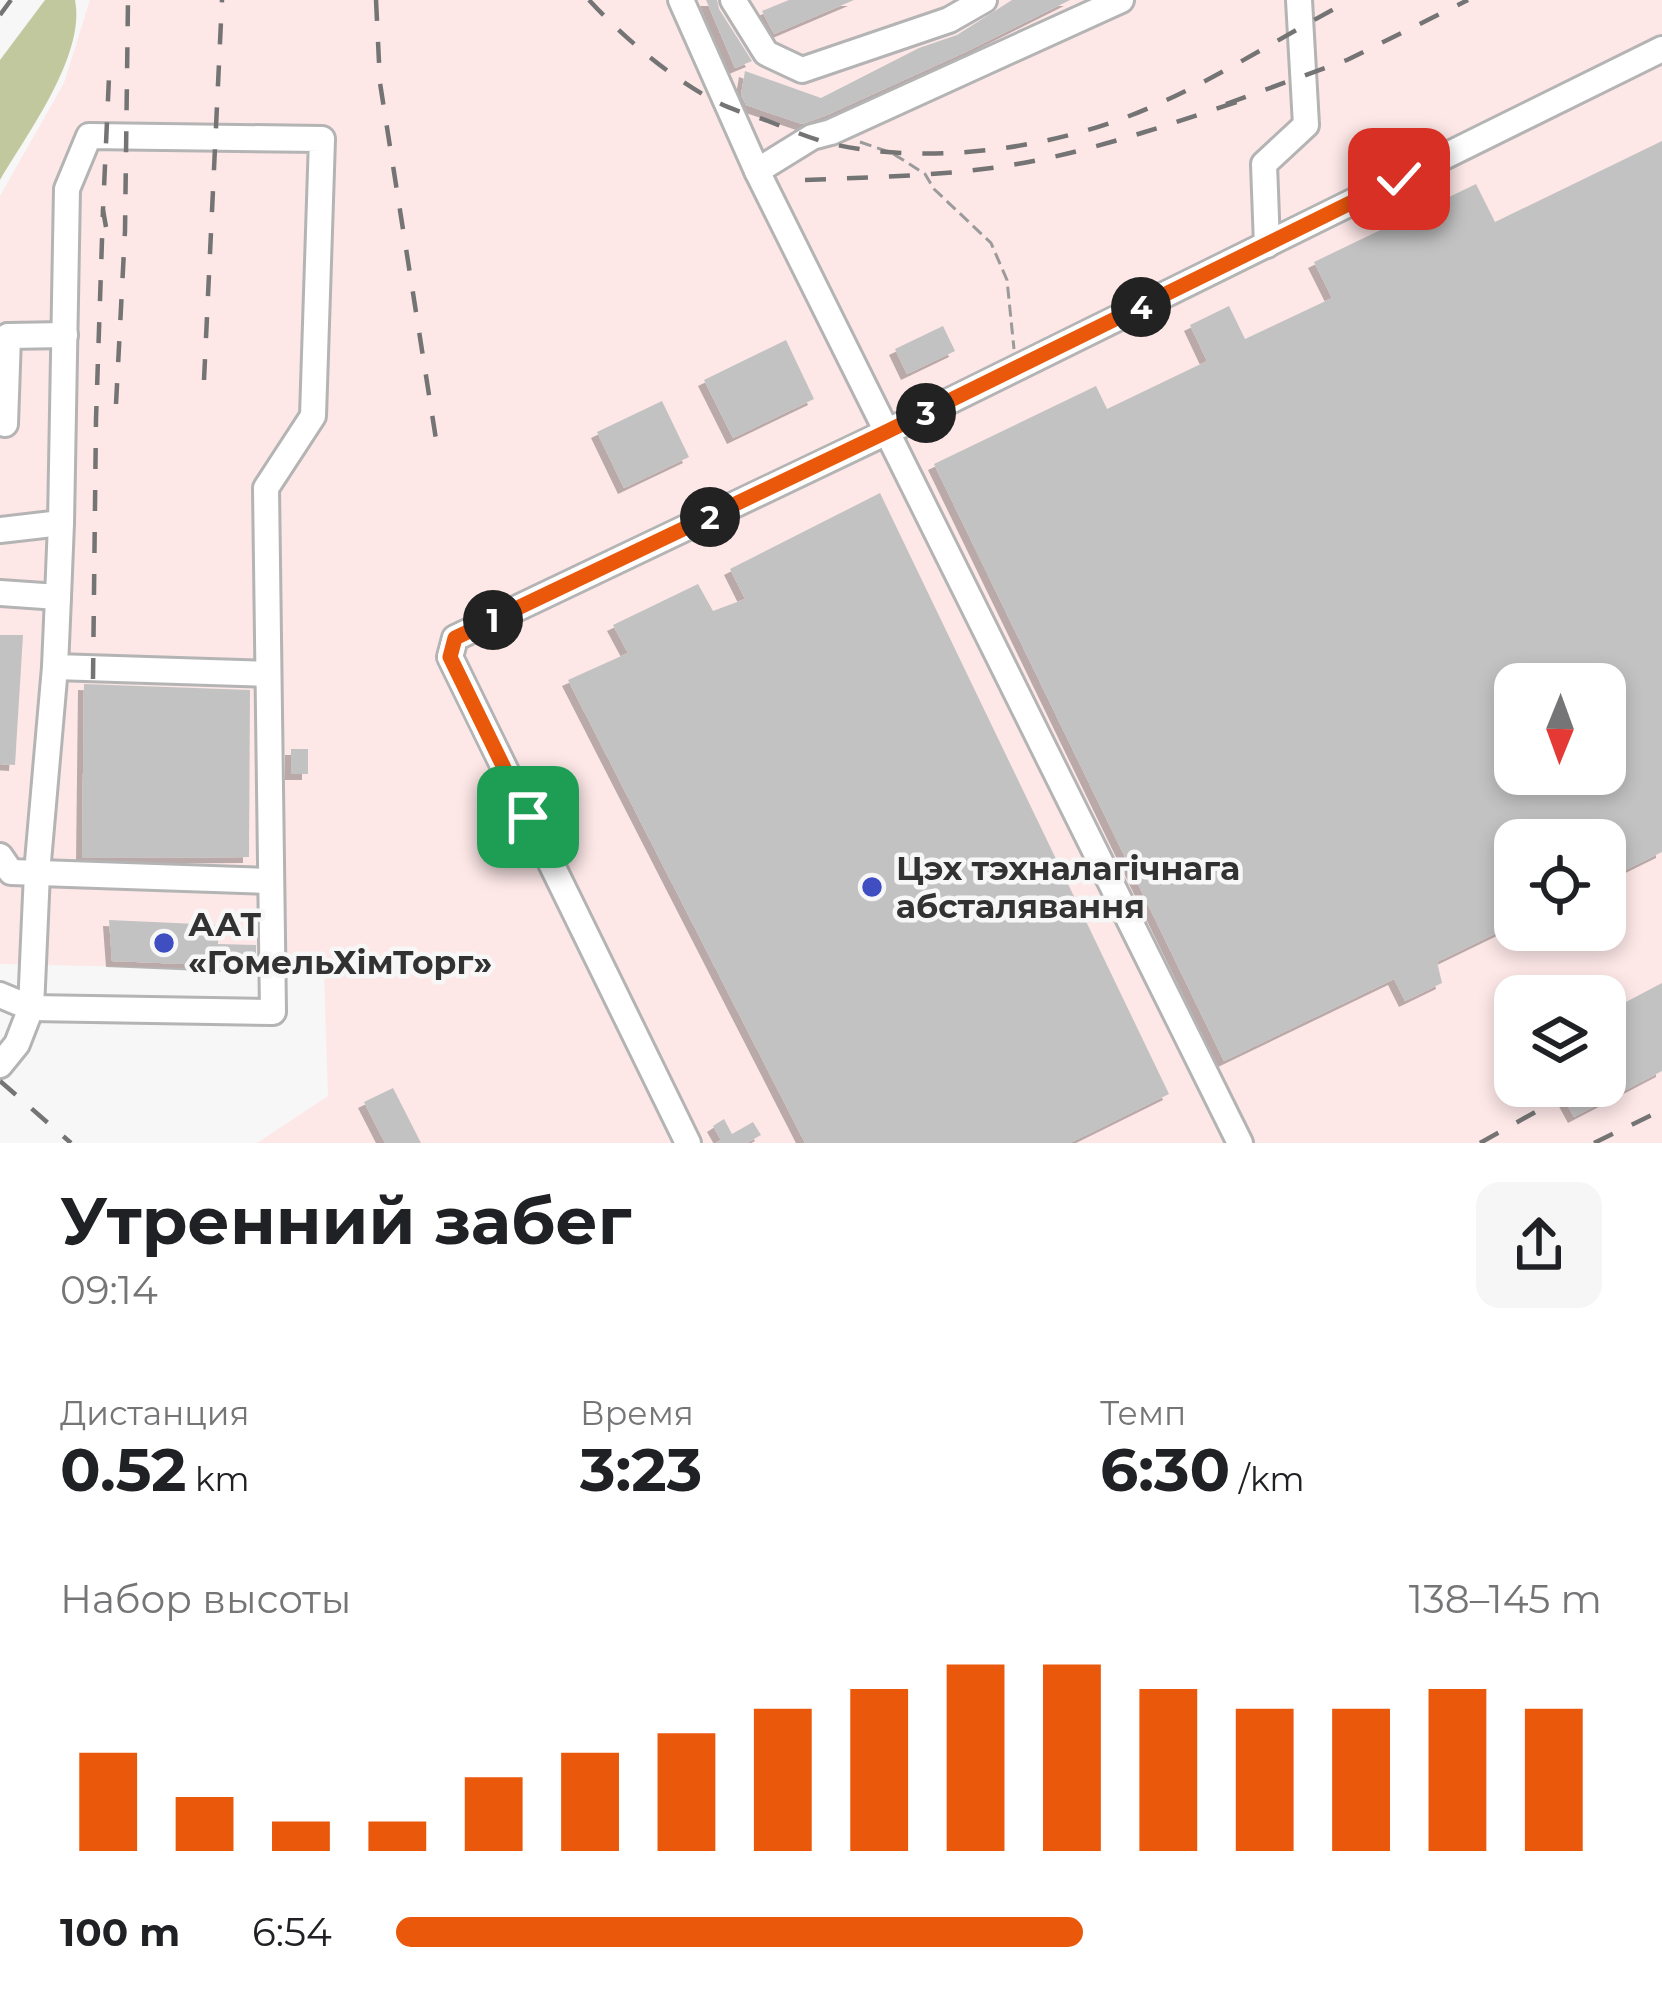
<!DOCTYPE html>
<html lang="ru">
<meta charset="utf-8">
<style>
:root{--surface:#fff;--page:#f6f6f6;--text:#202124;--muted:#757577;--accent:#ea580c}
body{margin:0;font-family:Montserrat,sans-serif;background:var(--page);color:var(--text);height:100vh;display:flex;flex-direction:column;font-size:45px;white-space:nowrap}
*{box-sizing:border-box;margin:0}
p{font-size:39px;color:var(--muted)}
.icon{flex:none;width:66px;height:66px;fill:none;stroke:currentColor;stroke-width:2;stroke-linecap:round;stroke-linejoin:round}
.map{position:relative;height:1143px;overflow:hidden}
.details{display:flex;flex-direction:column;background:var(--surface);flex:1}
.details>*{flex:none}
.needle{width:78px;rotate:181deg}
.buttons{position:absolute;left:1494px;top:663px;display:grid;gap:24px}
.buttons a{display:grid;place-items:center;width:132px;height:132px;border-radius:24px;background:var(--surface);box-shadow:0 6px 18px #0003;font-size:60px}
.pin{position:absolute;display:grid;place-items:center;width:102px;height:102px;color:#fff;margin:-51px;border-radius:24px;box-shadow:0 6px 18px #0006}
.km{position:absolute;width:60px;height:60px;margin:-30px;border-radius:50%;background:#222;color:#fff;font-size:33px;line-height:60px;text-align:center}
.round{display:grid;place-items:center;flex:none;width:126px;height:126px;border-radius:24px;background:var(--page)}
.headline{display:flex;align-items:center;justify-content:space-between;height:204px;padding:0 60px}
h1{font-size:66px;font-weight:700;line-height:90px}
.metrics{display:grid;grid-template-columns:repeat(3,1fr);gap:18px;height:204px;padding:12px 60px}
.metrics div{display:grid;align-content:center}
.metrics b{font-size:60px;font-weight:700}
.metrics small{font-size:33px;font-weight:400}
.metrics p{font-size:33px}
.chart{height:336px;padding:24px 60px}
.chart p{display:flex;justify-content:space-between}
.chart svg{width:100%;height:216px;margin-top:12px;stroke:var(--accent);stroke-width:6}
ul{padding:0 60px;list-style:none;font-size:39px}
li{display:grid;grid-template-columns:192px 144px 1fr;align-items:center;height:90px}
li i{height:30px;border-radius:15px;background:var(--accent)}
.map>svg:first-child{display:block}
.industrial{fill:#fde7e7;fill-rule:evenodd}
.forest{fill:#c2c89e}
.building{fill:#c3c2c3;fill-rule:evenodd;filter:url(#shadow)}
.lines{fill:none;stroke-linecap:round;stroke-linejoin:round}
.minor-casing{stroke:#b4b4b5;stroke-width:30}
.path{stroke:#9b9b9c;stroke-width:3;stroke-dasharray:12 6;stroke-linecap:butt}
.minor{stroke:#fff;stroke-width:24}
.rail{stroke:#747475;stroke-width:4.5;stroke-dasharray:21 21;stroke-linecap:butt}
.route-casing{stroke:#fff;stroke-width:24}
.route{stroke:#ea580c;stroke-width:15}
.poi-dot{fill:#3f4ec1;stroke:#f7f7f8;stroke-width:4.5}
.labels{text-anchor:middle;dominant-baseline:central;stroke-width:9;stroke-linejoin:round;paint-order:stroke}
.poi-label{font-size:33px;font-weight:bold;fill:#323233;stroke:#f7f7f8;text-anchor:start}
</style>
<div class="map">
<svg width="1662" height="1143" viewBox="0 0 1662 1143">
<defs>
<filter id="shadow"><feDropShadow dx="-6" dy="6" stdDeviation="0" flood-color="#0004"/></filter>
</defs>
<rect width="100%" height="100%" fill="#f7f7f8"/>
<!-- industrial -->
<path class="industrial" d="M90,0H1662V1143H257L328,1096L324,971L0,964V196L64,83ZM1515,684H1605V774H1515ZM1515,840H1605V930H1515ZM1515,996H1605V1086H1515Z"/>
<!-- forest -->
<path class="forest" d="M45,0H75C86,55 27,134 0,180V60Z"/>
<!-- building -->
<g class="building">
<path d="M706,0H717L719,9L752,61L735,68Z"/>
<path d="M789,0H854L774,34L762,11Z"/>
<path d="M1012,0H1070L970,50L825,116L802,124L746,105L741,95L745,71L821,98L919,48L957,35Z"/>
<path d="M1662,141V852L1605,880V840H1515V924L1437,962L1442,983L1405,1001L1394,979L1224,1061L934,464L1096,386L1107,409L1207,361L1190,325L1229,306L1245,339L1332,298L1314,262L1476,184L1495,222ZM1515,684H1605V774H1515Z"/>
<path d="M943,326L955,351L907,374L895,349Z"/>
<path d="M786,340L814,399L733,438L704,380Z"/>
<path d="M662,401L689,457L624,488L597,432Z"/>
<path d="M880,493L1169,1094L1070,1143H805L568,680L628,653L613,625L698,584L713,611L745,599L730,569Z"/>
<path d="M0,635H23L15,765L0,764Z"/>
<path d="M84,684L250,690L249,857L82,858Z"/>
<rect x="291" y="749" width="17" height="25"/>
<path d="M109,920L219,925L218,944L256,945V967L112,961Z"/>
<path d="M1662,983V1071L1574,1117L1557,1086H1605V1013Z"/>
<path d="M393,1088L421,1143H385L364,1102Z"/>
<path d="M724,1119L732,1134L753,1122L761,1135L747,1143H716L721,1140L713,1126Z"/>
</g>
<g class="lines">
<defs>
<g id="minor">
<path d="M681,0L757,171L887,432L455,638L450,657L688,1143"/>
<path d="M733,0L766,53L802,70L949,20L984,0"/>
<path d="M757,171L812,137L831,132L1121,0"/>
<path d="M1267,245L1264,164L1306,125L1299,0"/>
<path d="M0,342L8,336L65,335"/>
<path d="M5,424L8,336"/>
<path d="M0,530L61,523L67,189L89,136L322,139L313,416L266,488L273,1012L31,1008L0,995"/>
<path d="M0,593L58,597L61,523"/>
<path d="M58,597L55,667L268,674"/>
<path d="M0,856L11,872L270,881"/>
<path d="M0,1065L17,1044L31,1008L37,873L55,667"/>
<path d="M1240,1143L887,432L1662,49"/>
</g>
</defs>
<!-- minor casing -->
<use href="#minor" class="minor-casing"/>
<!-- path -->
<path class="path" d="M860,142L892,153L925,174L934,189L991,243L1007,280L1014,349"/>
<!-- minor -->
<use href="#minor" class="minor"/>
<!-- rail -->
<g class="rail">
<path d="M376,0L380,83L438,452"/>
<path d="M589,0C623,37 672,79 717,102C732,110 751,115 768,121C791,130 813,140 837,145C928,164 1038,150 1124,118C1204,88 1276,39 1351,0"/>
<path d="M0,15L11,0"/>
<path d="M1226,104L1347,60L1468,0"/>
<path d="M805,180C876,177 948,176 1017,164C1093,151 1167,125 1240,101"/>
<path d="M106,227L103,210L109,77"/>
<path d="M204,380L222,0"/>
<path d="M116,404L125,231L128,0"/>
<path d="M93,679L96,419L103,210"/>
<path d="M0,1081L71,1143"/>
<path d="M1480,1143L1562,1097L1587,1086"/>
<path d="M1594,1143L1662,1110"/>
</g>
</g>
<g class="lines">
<defs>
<path id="route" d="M528,817L450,657L455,638L886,432L1399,179"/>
</defs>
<!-- route casing -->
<use href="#route" class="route-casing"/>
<!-- route -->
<use href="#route" class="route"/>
</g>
<!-- markers -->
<g class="poi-dot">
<circle cx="872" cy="887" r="12"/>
<circle cx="164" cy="943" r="12"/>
</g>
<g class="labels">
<!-- poi labels -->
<g class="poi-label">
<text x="896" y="868">Цэх тэхналагічнага<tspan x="896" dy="38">абсталявання</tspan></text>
<text x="188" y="924">ААТ<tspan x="188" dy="38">«ГомельХімТорг»</tspan></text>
</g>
</g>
</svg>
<div class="buttons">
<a><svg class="needle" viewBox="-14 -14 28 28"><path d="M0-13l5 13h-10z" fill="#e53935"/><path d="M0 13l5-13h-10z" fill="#757577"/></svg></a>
<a><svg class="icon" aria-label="locate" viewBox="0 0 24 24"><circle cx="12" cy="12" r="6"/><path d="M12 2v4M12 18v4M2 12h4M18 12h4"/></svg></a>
<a><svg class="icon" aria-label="layers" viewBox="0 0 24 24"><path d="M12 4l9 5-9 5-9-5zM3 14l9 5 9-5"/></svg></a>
</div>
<div class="pin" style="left:528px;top:817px;background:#1e9e55"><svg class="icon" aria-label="arrive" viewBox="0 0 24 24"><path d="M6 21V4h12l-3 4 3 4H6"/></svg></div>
<div class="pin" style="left:1399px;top:179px;background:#d93025"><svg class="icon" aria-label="check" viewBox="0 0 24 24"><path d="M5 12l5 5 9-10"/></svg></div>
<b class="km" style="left:493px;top:620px">1</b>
<b class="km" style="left:710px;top:517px">2</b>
<b class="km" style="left:926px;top:413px">3</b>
<b class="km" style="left:1141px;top:307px">4</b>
</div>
<section class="details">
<div class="headline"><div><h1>Утренний забег</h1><p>09:14</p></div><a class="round"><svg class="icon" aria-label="share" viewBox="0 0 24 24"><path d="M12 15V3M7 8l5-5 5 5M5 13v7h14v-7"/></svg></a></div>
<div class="metrics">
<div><p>Дистанция</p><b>0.52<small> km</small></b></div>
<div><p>Время</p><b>3:23</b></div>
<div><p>Темп</p><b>6:30<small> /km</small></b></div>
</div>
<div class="chart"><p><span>Набор высоты</span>138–145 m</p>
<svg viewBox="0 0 160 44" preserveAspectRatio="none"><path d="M5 44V24M15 44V33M25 44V38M35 44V38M45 44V29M55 44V24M65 44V20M75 44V15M85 44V11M95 44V6M105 44V6M115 44V11M125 44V15M135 44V15M145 44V11M155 44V15"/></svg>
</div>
<ul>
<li><b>100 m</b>6:54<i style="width:57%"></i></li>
</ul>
</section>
